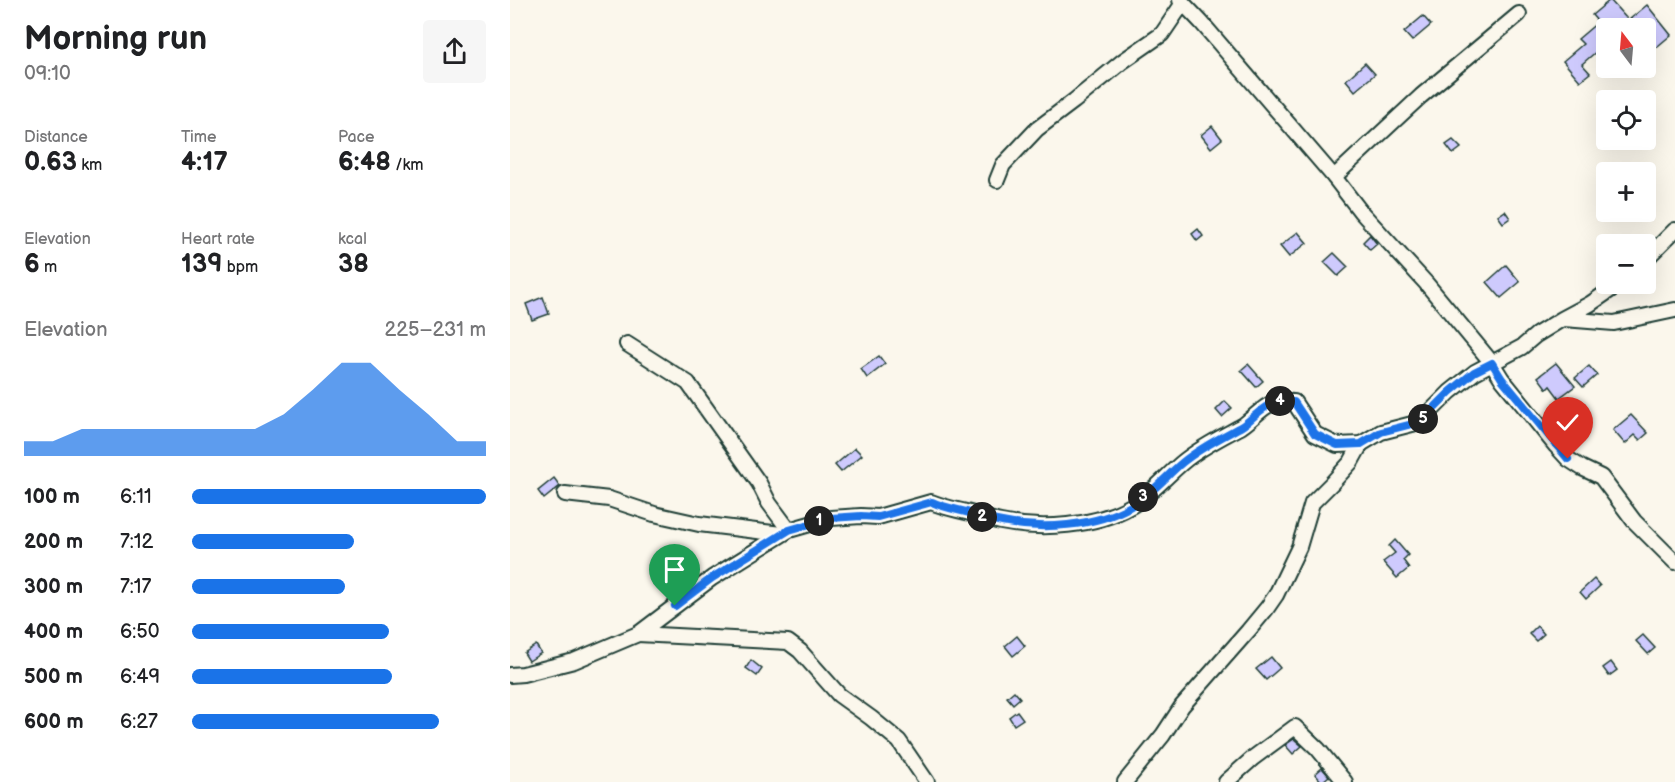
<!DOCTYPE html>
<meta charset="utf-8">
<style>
:root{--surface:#fff;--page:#f6f6f6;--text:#202124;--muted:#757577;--accent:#1a73e8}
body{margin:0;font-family:"Balsamiq Sans",sans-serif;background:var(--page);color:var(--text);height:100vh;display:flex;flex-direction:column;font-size:22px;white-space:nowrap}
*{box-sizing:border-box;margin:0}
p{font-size:20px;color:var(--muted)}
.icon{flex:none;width:33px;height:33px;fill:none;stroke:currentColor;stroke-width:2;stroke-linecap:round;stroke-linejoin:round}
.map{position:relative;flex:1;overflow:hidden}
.panel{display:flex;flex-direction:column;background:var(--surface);width:510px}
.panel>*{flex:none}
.needle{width:39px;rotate:344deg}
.buttons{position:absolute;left:1086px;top:18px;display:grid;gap:12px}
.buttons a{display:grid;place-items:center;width:60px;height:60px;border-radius:6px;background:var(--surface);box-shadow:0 6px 24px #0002;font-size:30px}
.pin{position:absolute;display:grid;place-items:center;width:51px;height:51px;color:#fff;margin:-62px -26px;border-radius:50% 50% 50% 0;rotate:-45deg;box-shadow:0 0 6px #0007}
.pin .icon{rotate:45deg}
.km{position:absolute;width:30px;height:30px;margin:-15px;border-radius:50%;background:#222;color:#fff;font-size:16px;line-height:30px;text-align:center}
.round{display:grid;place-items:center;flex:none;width:63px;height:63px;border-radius:6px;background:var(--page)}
.overview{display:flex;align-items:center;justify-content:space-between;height:102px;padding:0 24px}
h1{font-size:33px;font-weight:600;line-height:45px}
.figures{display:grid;grid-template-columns:repeat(3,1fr);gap:9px;height:102px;padding:6px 24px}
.figures div{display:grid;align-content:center}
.figures b{font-size:26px;font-weight:600}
.figures small{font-size:16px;font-weight:400}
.figures p{font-size:16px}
.chart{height:168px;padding:12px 24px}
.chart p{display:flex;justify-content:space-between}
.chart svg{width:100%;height:108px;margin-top:6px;fill:var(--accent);opacity:.7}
ul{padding:0 24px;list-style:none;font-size:20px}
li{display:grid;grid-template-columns:96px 72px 1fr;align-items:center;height:45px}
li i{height:15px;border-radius:8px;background:var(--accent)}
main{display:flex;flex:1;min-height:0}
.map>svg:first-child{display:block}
.building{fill:#cecafd;stroke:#1f3d34;stroke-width:1.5}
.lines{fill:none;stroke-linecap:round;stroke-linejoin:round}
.minor-casing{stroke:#1f3d34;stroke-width:18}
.minor{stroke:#fbf7ec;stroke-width:14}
.route-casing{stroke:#fff;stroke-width:12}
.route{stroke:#1a73e8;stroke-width:8}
</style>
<main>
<section class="panel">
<div class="overview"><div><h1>Morning run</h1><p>09:10</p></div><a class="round"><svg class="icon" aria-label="share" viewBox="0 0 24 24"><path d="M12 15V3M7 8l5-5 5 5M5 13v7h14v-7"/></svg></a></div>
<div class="figures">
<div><p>Distance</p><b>0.63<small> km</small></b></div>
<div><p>Time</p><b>4:17</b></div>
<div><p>Pace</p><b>6:48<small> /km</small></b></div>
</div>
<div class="figures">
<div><p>Elevation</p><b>6<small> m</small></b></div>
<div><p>Heart rate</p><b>139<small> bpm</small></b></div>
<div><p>kcal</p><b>38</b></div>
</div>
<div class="chart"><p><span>Elevation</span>225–231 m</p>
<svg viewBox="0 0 160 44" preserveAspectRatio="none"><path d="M0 44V38L10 38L20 33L30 33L40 33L50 33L60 33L70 33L80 33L90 27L100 17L110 6L120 6L130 17L140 27L150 38L160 38V44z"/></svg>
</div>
<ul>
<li><b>100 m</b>6:11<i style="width:100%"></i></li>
<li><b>200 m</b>7:12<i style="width:55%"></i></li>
<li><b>300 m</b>7:17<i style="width:52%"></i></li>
<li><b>400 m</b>6:50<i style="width:67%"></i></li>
<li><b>500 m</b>6:49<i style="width:68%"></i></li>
<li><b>600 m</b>6:27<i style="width:84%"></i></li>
</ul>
</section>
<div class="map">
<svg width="1165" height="782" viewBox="0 0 1165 782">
<rect width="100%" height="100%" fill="#fbf7ec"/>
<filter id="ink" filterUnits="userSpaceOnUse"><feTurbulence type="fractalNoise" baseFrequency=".0167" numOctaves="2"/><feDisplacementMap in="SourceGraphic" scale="12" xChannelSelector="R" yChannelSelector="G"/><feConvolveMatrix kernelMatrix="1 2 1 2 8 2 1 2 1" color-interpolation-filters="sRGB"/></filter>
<g filter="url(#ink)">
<!-- building -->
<g class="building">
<path d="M1100,0L1117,19L1106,28H1096V43L1072,64L1080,73L1070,81L1053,61L1073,44L1068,39L1088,22L1082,15Z"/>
<path d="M1137,5L1161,35L1142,51L1136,43V28H1127L1120,19Z"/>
<path d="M913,16L921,25L902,41L894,32Z"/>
<path d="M855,63L865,74L845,91L836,80Z"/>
<path d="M702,126L712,139L701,148L691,135Z"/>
<path d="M943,140L951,148L943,154L936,145Z"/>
<path d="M995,211L1000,218L993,223L988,216Z"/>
<path d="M688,229L693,236L687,241L682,234Z"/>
<path d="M788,232L797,243L779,257L770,246Z"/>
<path d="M860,235L867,244L860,250L853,242Z"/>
<path d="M824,253L838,267L828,276L814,262Z"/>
<path d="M996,265L1010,282L991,298L977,282Z"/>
<path d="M33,297L39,314L22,320L16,304Z"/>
<path d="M369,356L375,364L357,378L351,369Z"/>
<path d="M1046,363L1065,386L1049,398L1040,386L1037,389L1028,377Z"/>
<path d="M738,364L753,381L746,387L731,370Z"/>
<path d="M1079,366L1087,375L1073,387L1065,378Z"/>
<path d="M715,401L722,408L712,417L706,410Z"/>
<path d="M1121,415L1138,433L1130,440L1125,435L1115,444L1103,430Z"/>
<path d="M345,448L352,455L331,472L325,465Z"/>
<path d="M44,478L50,486L34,499L28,491Z"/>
<path d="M885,540L898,555L893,560L899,568L887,578L873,562L885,553L879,546Z"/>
<path d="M1084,579L1090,586L1076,599L1070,592Z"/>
<path d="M1027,626L1034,634L1026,641L1019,634Z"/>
<path d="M1133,635L1145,648L1138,654L1126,641Z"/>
<path d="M507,636L515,646L503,656L495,646Z"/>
<path d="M26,645L31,653L19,661L14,653Z"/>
<path d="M761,657L770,668L756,680L746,669Z"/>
<path d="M241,660L252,669L247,676L236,668Z"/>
<path d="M1101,662L1107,670L1099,676L1093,668Z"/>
<path d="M504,691L510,698L503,704L497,697Z"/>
<path d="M507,711L513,719L504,725L499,717Z"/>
<path d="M784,739L792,746L783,754L775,745Z"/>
<path d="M812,768L819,776L812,782L805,774Z"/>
</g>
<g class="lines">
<defs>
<g id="minor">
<path d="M670,0L691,22L824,177L851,212L916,283L982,363L992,379L1046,446L1058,459L1072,468L1091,477L1124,521L1165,562"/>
<path d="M824,177L911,96L1009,14"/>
<path d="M487,180L493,165L527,129L564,101L613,61L652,34L673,3"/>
<path d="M1136,259L1165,230"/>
<path d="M1054,319L1104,323L1165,310"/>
<path d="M117,344L178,383L249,483L259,503L279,530"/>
<path d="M55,494L99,499L144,514L189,524L271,534"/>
<path d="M128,634L278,642L290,651L329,695L361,718L389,741L417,782"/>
<path d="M0,675L13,674L64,661L128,634L202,578L279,530L321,518L351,516L368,517L421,502C433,507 444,509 456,512C468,515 480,520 491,522C531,530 585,527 621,506C641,495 656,476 673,462C691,447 712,437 732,426C744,418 755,403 770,401C774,401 779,402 784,402L805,434L827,445L851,444L871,432L910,422L940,392L965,372L1012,347L1026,335L1052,319L1080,304L1109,284"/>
<path d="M615,782L653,735L672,706L738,631L757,608L766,595L789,547L802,503L822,483L841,462L851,444"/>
<path d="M716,782L743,758L785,727L808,749L835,782"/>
</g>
</defs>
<!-- minor casing -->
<use href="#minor" class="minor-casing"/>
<!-- minor -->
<use href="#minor" class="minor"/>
</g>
</g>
<g class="lines" filter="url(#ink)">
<defs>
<path id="route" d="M165,606L202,578L279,530L321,518L351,516L368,517L422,502C433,507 444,509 456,512C468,515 480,520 492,522C531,530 585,527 621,506C641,495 656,476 673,462C691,447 712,437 732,426C744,418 755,403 770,401C774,401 779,402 784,402L805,434L827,445L851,444L871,432L910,422L940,392L964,372L982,363L992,379L1058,459"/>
</defs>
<!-- route casing -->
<use href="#route" class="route-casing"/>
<!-- route -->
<use href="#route" class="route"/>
</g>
</svg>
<div class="buttons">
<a><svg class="needle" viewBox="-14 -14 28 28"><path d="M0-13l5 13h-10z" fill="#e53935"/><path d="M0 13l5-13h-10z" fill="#757577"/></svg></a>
<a><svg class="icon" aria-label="locate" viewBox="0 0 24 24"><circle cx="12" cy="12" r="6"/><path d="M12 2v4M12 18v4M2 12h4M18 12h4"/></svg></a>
<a>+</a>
<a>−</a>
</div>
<div class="pin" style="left:165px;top:606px;background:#1e9e55"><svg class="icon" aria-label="arrive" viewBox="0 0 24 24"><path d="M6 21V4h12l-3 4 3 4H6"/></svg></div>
<div class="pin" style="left:1058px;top:459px;background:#d93025"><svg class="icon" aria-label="check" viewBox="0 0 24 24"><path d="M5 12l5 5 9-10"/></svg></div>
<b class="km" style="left:309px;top:521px">1</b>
<b class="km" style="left:472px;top:517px">2</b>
<b class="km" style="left:633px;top:497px">3</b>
<b class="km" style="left:770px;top:401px">4</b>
<b class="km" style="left:913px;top:419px">5</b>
</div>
</main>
